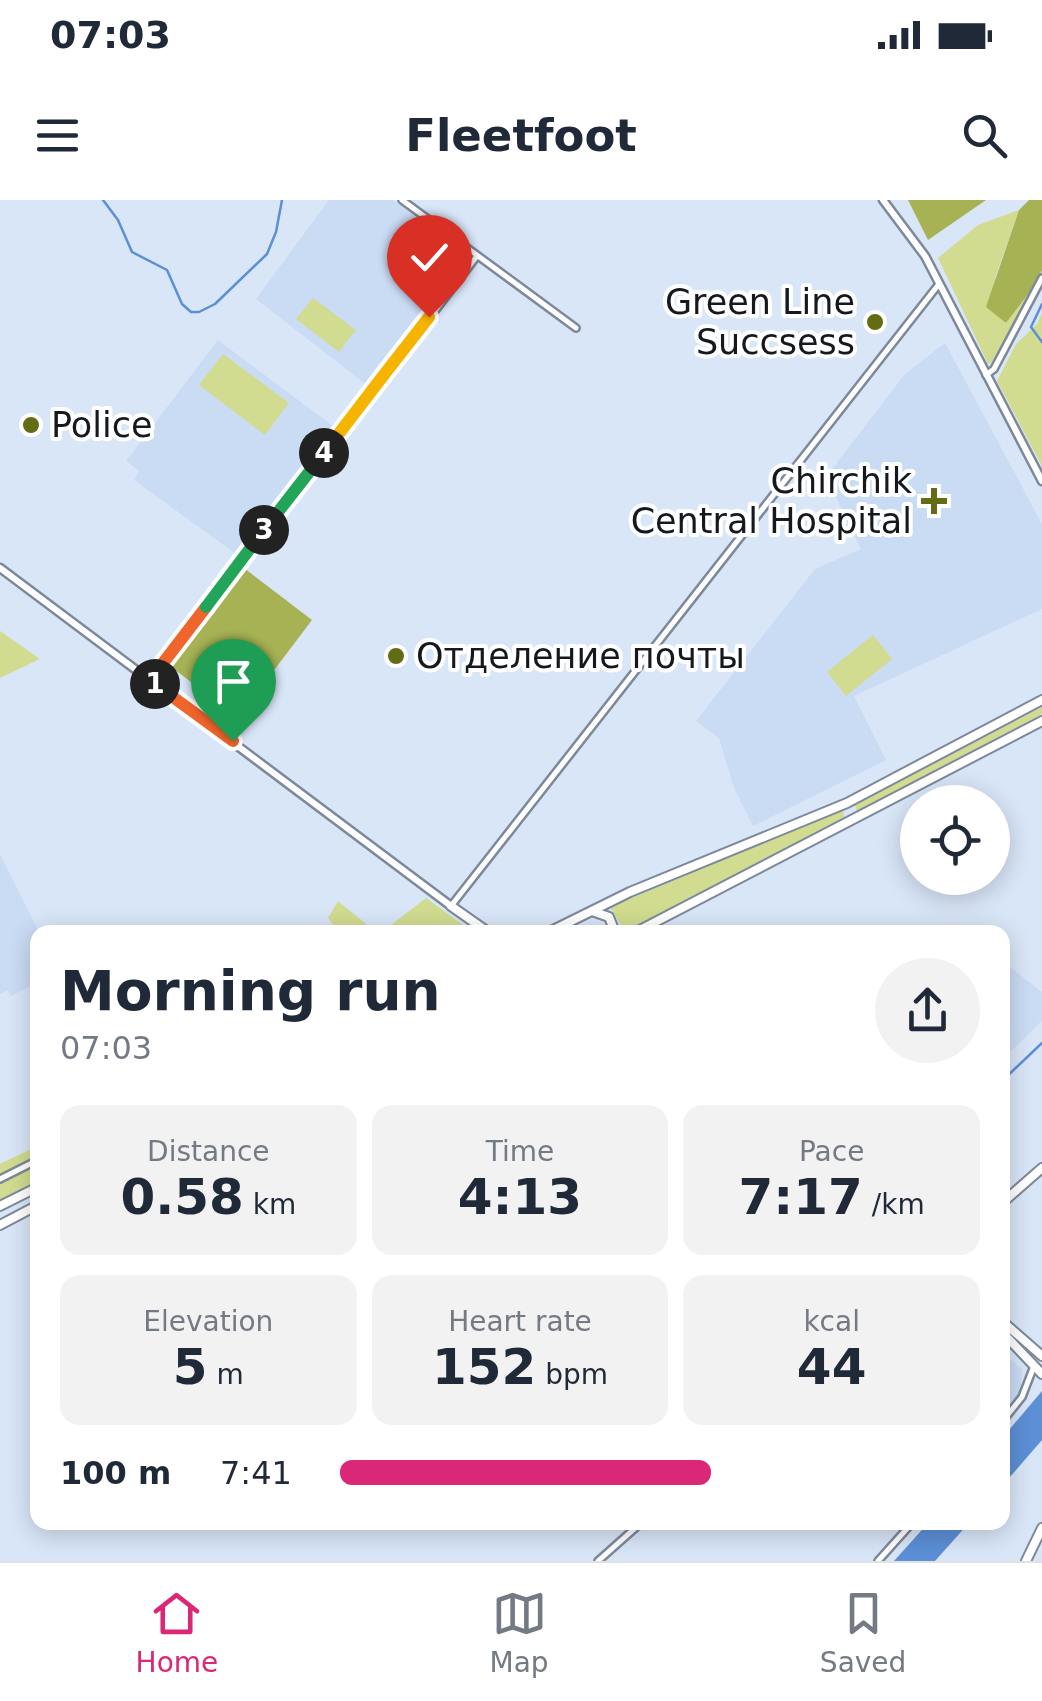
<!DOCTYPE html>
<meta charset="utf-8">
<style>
:root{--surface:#fff;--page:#f2f2f3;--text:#1f2937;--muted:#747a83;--line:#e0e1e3;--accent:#db2777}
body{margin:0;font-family:"DejaVu Sans",sans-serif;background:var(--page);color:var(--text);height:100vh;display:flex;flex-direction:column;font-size:38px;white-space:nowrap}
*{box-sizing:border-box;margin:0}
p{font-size:32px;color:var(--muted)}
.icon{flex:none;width:55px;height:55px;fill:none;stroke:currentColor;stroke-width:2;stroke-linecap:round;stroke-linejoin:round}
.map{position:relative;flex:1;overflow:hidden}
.sheet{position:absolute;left:30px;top:725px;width:980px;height:605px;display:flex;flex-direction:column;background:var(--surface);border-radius:20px;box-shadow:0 5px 25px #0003}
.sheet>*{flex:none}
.controls{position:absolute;left:900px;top:585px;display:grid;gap:20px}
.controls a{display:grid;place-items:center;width:110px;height:110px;border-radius:50%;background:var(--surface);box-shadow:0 5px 25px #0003;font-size:50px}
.pin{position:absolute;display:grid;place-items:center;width:85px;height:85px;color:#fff;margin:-102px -42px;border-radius:50% 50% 50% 0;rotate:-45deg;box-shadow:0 0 10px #0007}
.pin .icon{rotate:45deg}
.km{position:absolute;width:50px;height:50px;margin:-25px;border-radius:50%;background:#222;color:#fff;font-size:28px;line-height:50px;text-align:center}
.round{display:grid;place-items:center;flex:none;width:105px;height:105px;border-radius:52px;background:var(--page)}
.headline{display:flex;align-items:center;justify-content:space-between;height:170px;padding:0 30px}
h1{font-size:55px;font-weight:700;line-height:75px}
.figures{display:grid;grid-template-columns:repeat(3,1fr);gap:15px;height:170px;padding:10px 30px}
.figures div{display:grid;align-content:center;border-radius:20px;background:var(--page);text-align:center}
.figures b{font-size:50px;font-weight:700}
.figures small{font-size:28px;font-weight:400}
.figures p{font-size:28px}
ul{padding:0 30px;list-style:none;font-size:32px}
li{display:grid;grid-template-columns:160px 120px 1fr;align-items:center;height:75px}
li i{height:25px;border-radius:12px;background:var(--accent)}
.status{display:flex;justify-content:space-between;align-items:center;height:70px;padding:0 50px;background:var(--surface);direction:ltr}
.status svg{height:28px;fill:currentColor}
header{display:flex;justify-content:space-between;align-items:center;height:130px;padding:0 30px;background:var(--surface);font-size:45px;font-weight:700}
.tab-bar{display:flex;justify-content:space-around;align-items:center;height:140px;border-top:2px solid var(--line);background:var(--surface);font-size:28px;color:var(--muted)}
.tab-bar a{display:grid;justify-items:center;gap:5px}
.tab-bar .selected{color:var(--accent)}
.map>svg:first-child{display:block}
.built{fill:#cadbf4}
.green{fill:#d1dc90}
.forest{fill:#a6b254}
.water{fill:#5c8fd6}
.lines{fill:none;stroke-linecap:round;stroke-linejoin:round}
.stream{stroke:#5c8fd6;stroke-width:2.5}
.minor-casing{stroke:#7d899a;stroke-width:10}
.tertiary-casing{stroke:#7d899a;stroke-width:11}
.secondary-casing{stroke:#7d899a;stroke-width:12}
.minor{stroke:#fff;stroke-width:5}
.tertiary{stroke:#fff;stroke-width:6}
.secondary{stroke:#fff;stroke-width:8}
.split-1-casing{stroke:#fff;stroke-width:20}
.split-2-casing{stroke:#fff;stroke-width:20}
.split-3-casing{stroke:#fff;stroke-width:20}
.split-4-casing{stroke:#fff;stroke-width:20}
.split-5-casing{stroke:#fff;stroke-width:20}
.split-6-casing{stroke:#fff;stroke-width:20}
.split-1{stroke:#f0652b;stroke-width:12}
.split-2{stroke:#f0652b;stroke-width:12}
.split-3{stroke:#22a559;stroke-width:12}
.split-4{stroke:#22a559;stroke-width:12}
.split-5{stroke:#f5b400;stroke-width:12}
.split-6{stroke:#f5b400;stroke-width:12}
.poi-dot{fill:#636c12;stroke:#fff;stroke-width:4}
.labels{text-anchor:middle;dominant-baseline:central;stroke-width:8;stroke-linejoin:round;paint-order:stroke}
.poi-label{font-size:35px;fill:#15191f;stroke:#fff;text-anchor:end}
</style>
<div class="status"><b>07:03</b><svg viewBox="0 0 49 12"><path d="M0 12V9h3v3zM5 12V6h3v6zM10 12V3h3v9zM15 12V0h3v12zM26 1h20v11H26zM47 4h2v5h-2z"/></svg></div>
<header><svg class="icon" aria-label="menu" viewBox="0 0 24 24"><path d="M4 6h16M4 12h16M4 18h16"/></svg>Fleetfoot<svg class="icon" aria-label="search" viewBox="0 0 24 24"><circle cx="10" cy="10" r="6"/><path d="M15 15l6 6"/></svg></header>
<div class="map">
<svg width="1042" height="1361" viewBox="0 0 1042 1361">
<rect width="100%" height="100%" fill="#d9e6f8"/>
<!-- built -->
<g class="built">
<path d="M329,0H393L470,58L368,186L256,99Z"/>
<path d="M218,140L333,226L236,354L134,280L139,271L126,261Z"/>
<path d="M945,143L1042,324V409L854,496L886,560L753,626L734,588L719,538L696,521L815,369L861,349L826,277L905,174Z"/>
<path d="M0,654L39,732L37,783L11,796L8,790L0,794Z"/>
<path d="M1002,761L1042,792V821L1003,859Z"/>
<path d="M1003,1152L1022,1170L1020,1193L1003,1214Z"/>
</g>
<!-- green -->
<g class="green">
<path d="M1019,10L995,78L1006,123L1035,85L994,161L988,164L938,58L978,25Z"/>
<path d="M313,98L356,130L339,152L296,119Z"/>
<path d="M1042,113V266L997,181L1016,144L1037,124Z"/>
<path d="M223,154L289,203L265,235L199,185Z"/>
<path d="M0,431L40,459L0,478Z"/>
<path d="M873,435L892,459L846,496L827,472Z"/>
<path d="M1042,507V514L857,611L855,605Z"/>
<path d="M843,610L844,617L625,732L610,707Z"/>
<path d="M426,698L473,732H382Z"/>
<path d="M338,701L376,732H339L328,718Z"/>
<path d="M37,946V984L0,1002V964Z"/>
</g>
<!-- forest -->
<g class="forest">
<path d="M908,0H986L928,40Z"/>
<path d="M1029,0H1042V70L1035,85L1006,123L986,107L1019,10Z"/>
<path d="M244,368L312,420L238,518L170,466Z"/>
</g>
<!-- water -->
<g class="water">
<path d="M1042,1191V1240L1003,1285V1237Z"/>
<path d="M928,1323H969L935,1361H894Z"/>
</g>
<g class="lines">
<!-- stream -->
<g class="stream">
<path d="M103,0L118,20L132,52L167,70L182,104L191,112H199L215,104L267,54L276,32L282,0"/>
<path d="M1042,104L1031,127L1042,142"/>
<path d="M1002,881L1042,843"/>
</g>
<defs>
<g id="minor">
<path d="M402,0L576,128"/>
<path d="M986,175L994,169L1042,78"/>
<path d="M151,481L477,56"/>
<path d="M451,706L939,84"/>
<path d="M0,979L38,960"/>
<path d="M1002,1222L1022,1197L1034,1166"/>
<path d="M598,1361L642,1322"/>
<path d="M878,1361L913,1322"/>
</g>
<g id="tertiary">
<path d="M883,0L925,56L1042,281"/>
<path d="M0,368L451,706"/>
</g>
<g id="secondary">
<path d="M451,706L488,732"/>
<path d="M592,711L609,717L615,732"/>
<path d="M549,732L630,692L847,603L1042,500"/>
<path d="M636,732L1042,521"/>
<path d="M1002,1003L1042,968"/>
<path d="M0,1006L38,987"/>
<path d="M0,1025L38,1005"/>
<path d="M1002,1121L1042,1156"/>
<path d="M1002,1132L1042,1174"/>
<path d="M1026,1361L1042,1328"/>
</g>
</defs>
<!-- minor casing -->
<use href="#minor" class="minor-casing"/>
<!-- tertiary casing -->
<use href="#tertiary" class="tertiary-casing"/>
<!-- secondary casing -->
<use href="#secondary" class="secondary-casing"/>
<!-- minor -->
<use href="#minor" class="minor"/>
<!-- tertiary -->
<use href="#tertiary" class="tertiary"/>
<!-- secondary -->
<use href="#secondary" class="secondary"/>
</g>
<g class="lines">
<defs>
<path id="split-1" d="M155,484L233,541"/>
<path id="split-2" d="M155,484L150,480L206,407"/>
<path id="split-3" d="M206,407L264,330"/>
<path id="split-4" d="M264,330L324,253"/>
<path id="split-5" d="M324,253L383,176"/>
<path id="split-6" d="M383,176L429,117"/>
</defs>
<!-- split-1 casing -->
<use href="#split-1" class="split-1-casing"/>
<!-- split-2 casing -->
<use href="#split-2" class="split-2-casing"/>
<!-- split-3 casing -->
<use href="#split-3" class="split-3-casing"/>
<!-- split-4 casing -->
<use href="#split-4" class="split-4-casing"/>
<!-- split-5 casing -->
<use href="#split-5" class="split-5-casing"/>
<!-- split-6 casing -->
<use href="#split-6" class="split-6-casing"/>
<!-- split-1 -->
<use href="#split-1" class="split-1"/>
<!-- split-2 -->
<use href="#split-2" class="split-2"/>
<!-- split-3 -->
<use href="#split-3" class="split-3"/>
<!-- split-4 -->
<use href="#split-4" class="split-4"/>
<!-- split-5 -->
<use href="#split-5" class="split-5"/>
<!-- split-6 -->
<use href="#split-6" class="split-6"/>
</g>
<!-- markers -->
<g class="poi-dot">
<circle cx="875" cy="122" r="10"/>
<circle cx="31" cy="225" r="10"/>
<path d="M929 286h10v10h10v10h-10v10h-10v-10h-10v-10h10z"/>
<circle cx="396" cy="456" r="10"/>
</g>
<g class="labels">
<!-- poi labels -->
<g class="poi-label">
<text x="855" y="102">Green Line<tspan x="855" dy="40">Succsess</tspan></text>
<text x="51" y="225" text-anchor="start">Police</text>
<text x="912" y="281">Chirchik<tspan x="912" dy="40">Central Hospital</tspan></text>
<text x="416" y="456" text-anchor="start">Отделение почты</text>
</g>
</g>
</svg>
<div class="controls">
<a><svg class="icon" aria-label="locate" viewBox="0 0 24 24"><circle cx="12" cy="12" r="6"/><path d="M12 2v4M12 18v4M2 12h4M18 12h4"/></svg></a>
</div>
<div class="pin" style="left:233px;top:541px;background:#1e9e55"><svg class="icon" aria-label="arrive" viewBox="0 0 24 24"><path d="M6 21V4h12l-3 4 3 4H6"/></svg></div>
<div class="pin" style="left:429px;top:117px;background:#d93025"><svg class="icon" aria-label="check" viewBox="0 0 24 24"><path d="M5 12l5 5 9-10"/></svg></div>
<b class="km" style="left:155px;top:484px">1</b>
<b class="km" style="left:264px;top:330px">3</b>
<b class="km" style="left:324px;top:253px">4</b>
<section class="sheet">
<div class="headline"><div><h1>Morning run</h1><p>07:03</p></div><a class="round"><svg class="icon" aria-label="share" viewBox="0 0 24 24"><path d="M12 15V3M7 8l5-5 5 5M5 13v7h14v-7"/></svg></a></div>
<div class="figures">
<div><p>Distance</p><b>0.58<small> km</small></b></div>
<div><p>Time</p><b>4:13</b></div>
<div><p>Pace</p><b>7:17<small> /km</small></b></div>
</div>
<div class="figures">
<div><p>Elevation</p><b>5<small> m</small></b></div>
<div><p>Heart rate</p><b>152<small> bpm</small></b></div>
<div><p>kcal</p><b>44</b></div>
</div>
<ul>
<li><b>100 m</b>7:41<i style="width:58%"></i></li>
</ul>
</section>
</div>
<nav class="tab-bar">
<a class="selected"><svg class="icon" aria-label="home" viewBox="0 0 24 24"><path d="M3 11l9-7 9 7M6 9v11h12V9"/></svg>Home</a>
<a><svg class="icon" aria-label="map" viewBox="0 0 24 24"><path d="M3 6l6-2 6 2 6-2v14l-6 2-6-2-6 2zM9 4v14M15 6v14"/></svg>Map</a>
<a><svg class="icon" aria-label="saved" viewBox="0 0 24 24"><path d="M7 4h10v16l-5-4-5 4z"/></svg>Saved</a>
</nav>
